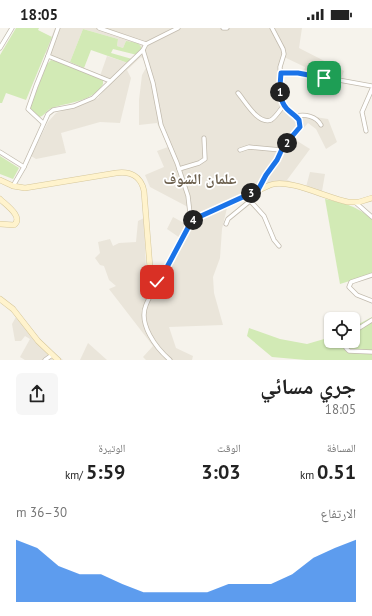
<!DOCTYPE html>
<html lang="ar">
<meta charset="utf-8">
<style>
:root{--surface:#fff;--page:#f6f6f6;--text:#222;--muted:#767676;--accent:#1a73e8}
body{margin:0;font-family:"PT Sans","Noto Naskh Arabic",sans-serif;background:var(--page);color:var(--text);direction:rtl;height:100vh;display:flex;flex-direction:column;font-size:15px;white-space:nowrap}
*{box-sizing:border-box;margin:0}
p{font-size:13px;color:var(--muted)}
.icon{flex:none;width:22px;height:22px;fill:none;stroke:currentColor;stroke-width:2;stroke-linecap:round;stroke-linejoin:round}
.map{position:relative;height:332px;overflow:hidden;direction:ltr}
.details{display:flex;flex-direction:column;background:var(--surface);flex:1}
.details>*{flex:none}
.tools{position:absolute;left:324px;top:284px;display:grid;gap:8px}
.tools a{display:grid;place-items:center;width:36px;height:36px;border-radius:6px;background:var(--surface);box-shadow:0 1px 3px #0004;font-size:20px}
.pin{position:absolute;display:grid;place-items:center;width:34px;height:34px;color:#fff;margin:-17px;border-radius:8px;box-shadow:0 2px 6px #0006}
.km{position:absolute;width:20px;height:20px;margin:-10px;border-radius:50%;background:#222;color:#fff;font-size:11px;line-height:20px;text-align:center}
.round{display:grid;place-items:center;flex:none;width:42px;height:42px;border-radius:6px;background:var(--page)}
.head{display:flex;align-items:center;justify-content:space-between;height:68px;padding:0 16px}
h1{font-size:22px;font-weight:700;line-height:30px}
.stats{display:grid;grid-template-columns:repeat(3,1fr);gap:6px;height:68px;padding:4px 16px}
.stats div{display:grid;align-content:center}
.stats b{font-size:20px;font-weight:700}
.stats small{font-size:11px;font-weight:400}
.stats p{font-size:11px}
.chart{height:112px;padding:8px 16px}
.chart p{display:flex;justify-content:space-between}
.chart svg{width:100%;height:72px;margin-top:4px;fill:var(--accent);opacity:.7}
.status{display:flex;justify-content:space-between;align-items:center;height:28px;padding:0 20px;background:var(--surface);direction:ltr}
.status svg{height:11px;fill:currentColor}
.map>svg:first-child{display:block}
.residential{fill:#eae5da}
.green{fill:#d2eab5}
.lines{fill:none;stroke-linecap:round;stroke-linejoin:round}
.street-casing{stroke:#c2bbae;stroke-width:5}
.secondary-casing{stroke:#d6c79b;stroke-width:6}
.street{stroke:#fff;stroke-width:3.5}
.secondary{stroke:#fff3cd;stroke-width:5}
.route-casing{stroke:#fff;stroke-width:8}
.route{stroke:#1a73e8;stroke-width:5}
.labels{text-anchor:middle;dominant-baseline:central;stroke-width:3.5;stroke-linejoin:round;paint-order:stroke}
.quarter-label{font-size:15px;font-weight:bold;fill:#6e6250;stroke:#fff}
</style>
<div class="status"><b>18:05</b><svg viewBox="0 0 49 12"><path d="M0 12V9h3v3zM5 12V6h3v6zM10 12V3h3v9zM15 12V0h3v12zM26 1h20v11H26zM47 4h2v5h-2z"/></svg></div>
<div class="map">
<svg width="372" height="332" viewBox="0 0 372 332">
<rect width="100%" height="100%" fill="#f6f3ec"/>
<!-- residential -->
<g class="residential">
<path d="M55,0H302L299,20L344,43L340,54L303,48L305,39L284,29L282,47L284,72L290,82L296,86L328,91L337,114L326,121L316,101L308,95L294,111L310,121L287,152L306,159L310,144L325,146L321,169L289,158L277,157L227,180L222,201L220,230L213,249L214,265L223,297L169,299L176,320L193,328L192,332H146L143,329L153,318L109,261L116,258L109,252L104,238L100,237L95,230L100,225L98,214L110,211L113,218L119,215L136,214L138,193L144,190L146,243L153,250H163L183,212L167,201L173,189L184,195L188,179L150,159L145,147L164,139L157,123L168,119L157,95L139,97V72L142,47L147,38L143,31L141,29L127,42L131,50L120,95L100,94L61,105L66,125L36,131L31,128L48,94L56,85L98,70L111,53L100,48L107,28L128,35L141,23L126,13L123,20L117,18L118,11L83,1L70,34L45,25Z"/>
<path d="M16,289H22L46,318L63,332H25L20,329L30,311L25,308L21,313H15L12,296Z"/>
<path d="M88,315L107,332H80Z"/>
</g>
<!-- green -->
<g class="green">
<path d="M16,0H39L38,2L52,9L26,72L6,65L2,75H0V27Z"/>
<path d="M83,1L118,11L117,18L123,20L126,13L138,15L141,19V24L137,27L113,21L111,25L132,31L128,35L91,22L84,40L70,34Z"/>
<path d="M51,32L62,35L103,52V56C93,74 69,74 52,80C46,82 45,88 39,89L30,82V79L47,36Z"/>
<path d="M0,128L19,140L13,151L0,146Z"/>
<path d="M325,171C345,175 356,178 372,191V246L340,256Z"/>
<path d="M372,289V332H306L272,329L247,308L249,300L280,311L307,316L331,309V313H353V299Z"/>
</g>
<g class="lines">
<defs>
<g id="street">
<path d="M99,0L146,16"/>
<path d="M223,0H227"/>
<path d="M0,20L12,0"/>
<path d="M143,22L153,55L161,97L177,135L188,168L191,194"/>
<path d="M48,28L58,0"/>
<path d="M281,45L311,47L372,58"/>
<path d="M238,65C245,73 258,97 271,92C276,89 280,82 284,77"/>
<path d="M296,88C305,86 316,88 321,97"/>
<path d="M43,95L28,81L36,58L48,28L110,53"/>
<path d="M366,103L362,84L372,61"/>
<path d="M240,122L249,119L281,122"/>
<path d="M0,124L24,139"/>
<path d="M179,141L199,135L205,131L204,110"/>
<path d="M13,158L24,139L48,86L53,82L74,78L93,70L143,22L146,16L178,0"/>
<path d="M258,162L266,147L277,132L283,119L299,102L301,96L296,88L284,77L281,72L280,39L284,26L283,21L272,0"/>
<path d="M245,167L264,188L274,212L279,218"/>
<path d="M355,174L372,189"/>
<path d="M226,196L228,191L250,173"/>
<path d="M160,246C157,257 150,267 146,277C138,296 156,320 170,332"/>
<path d="M372,247L351,254L349,259L357,267L372,273"/>
<path d="M353,304L372,292"/>
<path d="M346,313V320L349,323L372,324"/>
<path d="M45,332L52,327"/>
</g>
<g id="secondary">
<path d="M0,152L13,158L25,160L116,145C130,143 141,148 144,163L150,240C154,248 161,247 166,241L187,201L193,192L270,157C289,150 327,170 348,174H359L372,170"/>
<path d="M0,171C6,177 24,189 14,197L0,196"/>
<path d="M0,271L13,281L38,313L58,332"/>
</g>
</defs>
<!-- street casing -->
<use href="#street" class="street-casing"/>
<!-- secondary casing -->
<use href="#secondary" class="secondary-casing"/>
<!-- street -->
<use href="#street" class="street"/>
<!-- secondary -->
<use href="#secondary" class="secondary"/>
</g>
<g class="lines">
<defs>
<path id="route" d="M157,254L160,246L166,241L191,194L201,188L258,162L266,147L277,132L283,119L300,99L299,92C296,88 291,85 287,81C278,72 280,57 281,45H298L324,50"/>
</defs>
<!-- route casing -->
<use href="#route" class="route-casing"/>
<!-- route -->
<use href="#route" class="route"/>
</g>
<g class="labels">
<!-- quarter labels -->
<g class="quarter-label">
<text x="200" y="150">علمان الشوف</text>
</g>
</g>
</svg>
<div class="tools">
<a><svg class="icon" aria-label="locate" viewBox="0 0 24 24"><circle cx="12" cy="12" r="6"/><path d="M12 2v4M12 18v4M2 12h4M18 12h4"/></svg></a>
</div>
<div class="pin" style="left:324px;top:50px;background:#1e9e55"><svg class="icon" aria-label="arrive" viewBox="0 0 24 24"><path d="M6 21V4h12l-3 4 3 4H6"/></svg></div>
<div class="pin" style="left:157px;top:254px;background:#d93025"><svg class="icon" aria-label="check" viewBox="0 0 24 24"><path d="M5 12l5 5 9-10"/></svg></div>
<b class="km" style="left:280px;top:64px">1</b>
<b class="km" style="left:287px;top:115px">2</b>
<b class="km" style="left:251px;top:165px">3</b>
<b class="km" style="left:193px;top:192px">4</b>
</div>
<section class="details">
<div class="head"><div><h1>جري مسائي</h1><p>18:05</p></div><a class="round"><svg class="icon" aria-label="share" viewBox="0 0 24 24"><path d="M12 15V3M7 8l5-5 5 5M5 13v7h14v-7"/></svg></a></div>
<div class="stats">
<div><p>المسافة</p><b>0.51<small> km</small></b></div>
<div><p>الوقت</p><b>3:03</b></div>
<div><p>الوتيرة</p><b>5:59<small> /km</small></b></div>
</div>
<div class="chart"><p><span>الارتفاع</span>30–36 m</p>
<svg viewBox="0 0 160 44" preserveAspectRatio="none"><path d="M0 44V6L10 11L20 22L30 27L40 27L50 33L60 38L70 38L80 38L90 38L100 33L110 33L120 33L130 27L140 17L150 11L160 6V44z"/></svg>
</div>
</section>
